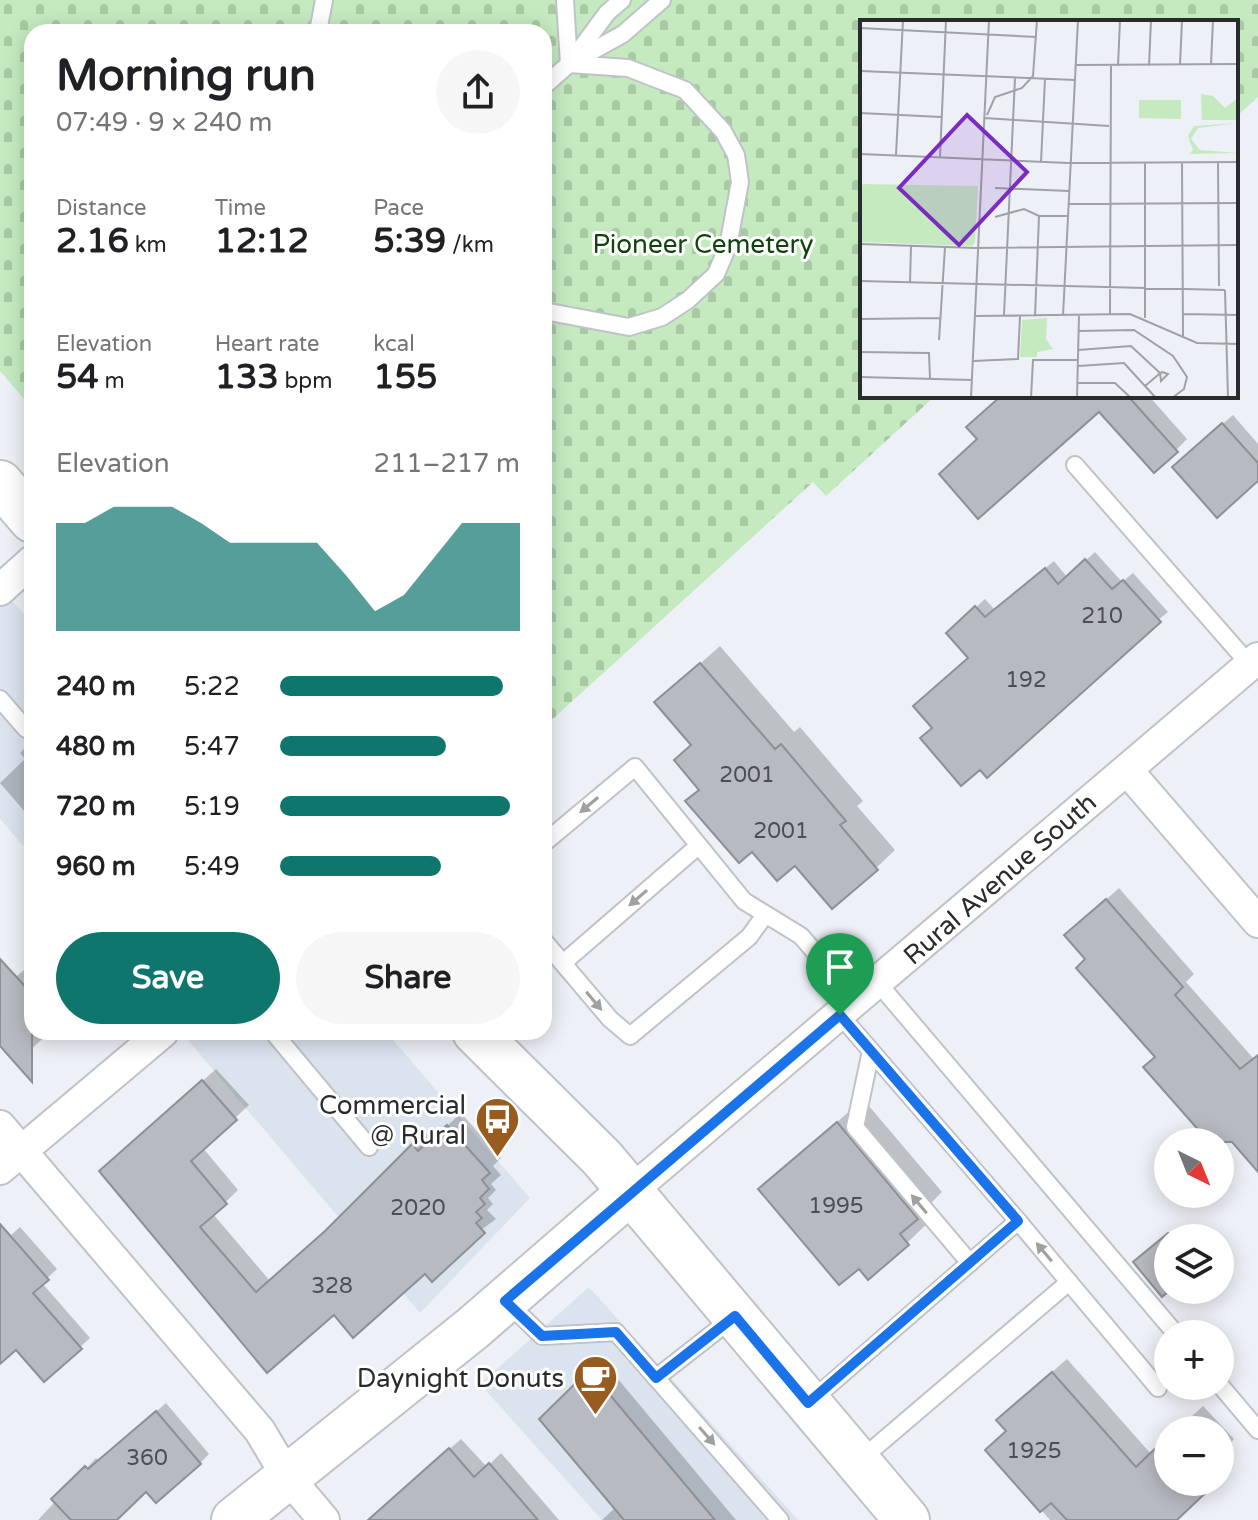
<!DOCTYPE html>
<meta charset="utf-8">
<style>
:root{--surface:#fff;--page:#f6f6f6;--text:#202124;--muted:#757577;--accent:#0f766e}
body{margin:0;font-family:"Varela Round",sans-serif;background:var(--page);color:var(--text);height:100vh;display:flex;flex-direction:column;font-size:30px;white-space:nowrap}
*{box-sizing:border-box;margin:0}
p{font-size:26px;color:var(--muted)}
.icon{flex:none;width:44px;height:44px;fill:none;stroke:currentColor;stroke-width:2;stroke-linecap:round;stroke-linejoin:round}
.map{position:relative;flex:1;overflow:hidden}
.sheet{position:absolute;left:24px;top:24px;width:528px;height:1016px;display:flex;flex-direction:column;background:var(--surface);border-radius:24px;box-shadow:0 4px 20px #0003}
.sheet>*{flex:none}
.needle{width:52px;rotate:137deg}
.tools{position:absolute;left:1154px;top:1128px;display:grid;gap:16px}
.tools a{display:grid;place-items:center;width:80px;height:80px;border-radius:50%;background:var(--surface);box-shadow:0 4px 20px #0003;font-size:40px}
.pin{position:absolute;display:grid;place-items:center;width:68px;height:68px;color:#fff;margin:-82px -34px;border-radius:50% 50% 50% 0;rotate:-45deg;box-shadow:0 0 8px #0007}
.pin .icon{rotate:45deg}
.round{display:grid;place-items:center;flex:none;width:84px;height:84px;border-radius:42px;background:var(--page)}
.headline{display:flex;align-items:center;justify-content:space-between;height:136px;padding:0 32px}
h1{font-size:44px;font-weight:700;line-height:60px}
.stats{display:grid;grid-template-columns:repeat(3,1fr);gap:12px;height:136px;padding:8px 32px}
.stats div{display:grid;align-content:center}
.stats b{font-size:34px;font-weight:700}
.stats small{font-size:22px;font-weight:400}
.stats p{font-size:22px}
.chart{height:224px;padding:16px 32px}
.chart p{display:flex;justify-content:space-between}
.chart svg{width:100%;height:144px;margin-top:8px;fill:var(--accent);opacity:.7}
.action{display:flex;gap:16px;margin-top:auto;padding:16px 32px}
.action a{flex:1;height:92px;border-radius:48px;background:var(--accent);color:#fff;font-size:32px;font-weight:700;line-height:92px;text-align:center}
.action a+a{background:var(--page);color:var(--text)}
ul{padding:0 32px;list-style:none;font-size:26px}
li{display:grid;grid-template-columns:128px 96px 1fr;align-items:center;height:60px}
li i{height:20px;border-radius:10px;background:var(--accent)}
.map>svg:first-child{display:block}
.built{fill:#dbe3ef}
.cemetery{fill:url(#cemetery-stones)}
.shadow{fill:#0003}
.building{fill:#b7bac0;stroke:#8d9096;stroke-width:2}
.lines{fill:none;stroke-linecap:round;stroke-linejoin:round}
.lane-casing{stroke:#bfc3c8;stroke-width:20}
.street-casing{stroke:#bfc3c8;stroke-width:34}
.secondary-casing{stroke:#bfc3c8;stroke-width:48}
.primary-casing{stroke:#bfc3c8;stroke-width:48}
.lane{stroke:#fff;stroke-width:16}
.street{stroke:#fff;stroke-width:30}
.secondary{stroke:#fff;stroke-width:44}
.primary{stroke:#fff;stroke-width:44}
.oneway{fill:#9fa0a0}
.route-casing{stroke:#fff;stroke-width:16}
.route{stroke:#1a73e8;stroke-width:10}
.labels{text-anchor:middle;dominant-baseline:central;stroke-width:6;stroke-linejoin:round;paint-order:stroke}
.number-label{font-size:22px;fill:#4c4f52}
.park-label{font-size:26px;fill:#11440d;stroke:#fff}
.street-label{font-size:26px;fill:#292b2d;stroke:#fff}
.poi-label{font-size:26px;fill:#292b2d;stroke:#fff;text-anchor:end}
.inset-road{fill:none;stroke:#9fa1a6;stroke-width:2}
.view{fill:#7b2cbf;fill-opacity:0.15;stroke:#7b2cbf;stroke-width:4}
.inset-edge{fill:none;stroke:#292b2d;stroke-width:4}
</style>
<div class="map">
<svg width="1258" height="1520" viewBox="0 0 1258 1520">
<defs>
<pattern id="cemetery-stones" width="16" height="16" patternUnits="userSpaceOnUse" patternTransform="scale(2)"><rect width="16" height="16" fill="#c5eac0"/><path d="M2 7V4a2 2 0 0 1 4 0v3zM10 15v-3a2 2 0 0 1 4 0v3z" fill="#a9c9a5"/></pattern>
</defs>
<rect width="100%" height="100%" fill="#edf0f6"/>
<!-- built -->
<g class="built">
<path d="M0,587L32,623V856L0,819Z"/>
<path d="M181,1032H386L530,1198L420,1313Z"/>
<path d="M589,1287L798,1520H602L480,1384Z"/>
</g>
<!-- cemetery -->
<path class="cemetery" d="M0,0H1258V97L1236,117V22H862V396H935L826,496L813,482L544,727V32H32V408L0,371Z"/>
<!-- shadow -->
<g class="shadow">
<path d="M1023,396H1149L1187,439L1176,450L1099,409L980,439Z"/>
<path d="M1233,415L1258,444V479L1184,458Z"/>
<path d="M1095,552L1122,582L1133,573L1168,612L980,767L934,727L970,658L957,625L985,599L995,610L1054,561L1067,577Z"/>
<path d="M720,646L794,732L800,727L863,801L857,806L895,850L876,868L795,863L753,849L688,801L700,789L693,744L657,702Z"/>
<path d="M32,742V820L0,783L25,759L20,753Z"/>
<path d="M1119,888L1194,974L1186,982L1253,1058L1258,1055V1140L1157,1056L1088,959L1079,924Z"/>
<path d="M25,969L32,977V1032H50L17,1062L0,1042V971L10,982Z"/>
<path d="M216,1069L249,1105L203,1148L238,1190L213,1214L270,1281L339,1220L425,1132L432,1140L461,1113L501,1158L493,1166L501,1175L491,1184L496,1190L488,1198L493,1204L487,1210L496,1219L425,1271L334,1312L267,1370L114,1159Z"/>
<path d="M863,1099L942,1192L924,1210L932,1219L907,1243L859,1266L761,1190Z"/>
<path d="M20,1227L57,1269L42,1283L90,1338L45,1379L16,1347L0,1362V1245Z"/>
<path d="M1174,1230L1180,1238H1168L1139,1258Z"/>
<path d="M1067,1359L1151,1454L1168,1438V1482H1214L1174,1520H1050L988,1450L1008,1431L1013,1406Z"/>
<path d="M602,1360L736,1520H602L616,1507L541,1419Z"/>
<path d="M166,1403L209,1454L200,1463L147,1489L114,1520H38L96,1458L99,1461Z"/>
<path d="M1203,1406L1234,1439L1220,1453V1430H1177Z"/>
<path d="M461,1439L487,1467L501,1453L559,1520H400L398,1494Z"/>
<path d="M1220,1457L1230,1467L1220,1477Z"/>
</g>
<!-- building -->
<g class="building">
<path d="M1001,396H1128L1178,452L1154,473L1099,412L978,519L939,474L977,439L966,427Z"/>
<path d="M1222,423L1258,463V481L1217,518L1172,467Z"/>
<path d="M1085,559L1112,589L1123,580L1161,622L987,778L980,770L961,786L920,738L932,728L913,706L968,658L946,633L975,606L985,617L1045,568L1058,584Z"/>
<path d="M700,663L775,749L781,744L846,821L840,825L878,870L832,909L795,866L777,881L752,852L739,863L685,801L699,790L674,760L691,745L654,702Z"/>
<path d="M1106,899L1183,987L1175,995L1240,1069L1258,1055V1172L1232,1142H1209L1143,1067L1155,1057L1076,968L1085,959L1064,935Z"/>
<path d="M0,959L32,994V1082L0,1046Z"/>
<path d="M202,1080L237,1120L191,1161L227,1204L200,1227L256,1292L325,1231L412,1144L418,1151L447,1125L490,1173L482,1180L489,1189L480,1198L485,1204L476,1212L482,1218L476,1223L485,1233L432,1282L425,1274L353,1338L334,1315L267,1373L99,1171Z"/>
<path d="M837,1122L918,1219L900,1234L909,1245L868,1280L859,1269L839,1285L758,1189Z"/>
<path d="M0,1224L49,1280L33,1293L82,1349L44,1382L16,1350L0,1364Z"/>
<path d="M1168,1233L1173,1238H1168L1170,1290L1162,1297L1133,1262Z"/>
<path d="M589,1370L715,1520H624L539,1419Z"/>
<path d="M1052,1372L1136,1467L1168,1436V1482H1217L1177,1520H1067L1051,1503L1040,1512L985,1450L1006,1431L996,1420Z"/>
<path d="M156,1411L201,1464L156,1503L146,1492L117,1520H71L51,1499L85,1466L88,1469Z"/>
<path d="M1187,1418L1198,1430H1175Z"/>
<path d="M449,1448L474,1477L489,1463L538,1520H368Z"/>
</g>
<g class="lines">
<defs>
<g id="lane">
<path d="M565,0L569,64"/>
<path d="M318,32L324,0"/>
<path d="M573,59L607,13L622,0"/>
<path d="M544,86L569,64L623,34L662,0"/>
<path d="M544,311L629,327L662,317L688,300L716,274L728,246L740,182L736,155L723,131L685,90L628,68L569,64"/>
<path d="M1075,465L1250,665"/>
<path d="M0,699L26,729"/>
<path d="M544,843L635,767L744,901L801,936L857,1001"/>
<path d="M544,941L610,1019L630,1036L749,937L765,915"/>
<path d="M563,963L697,847"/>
<path d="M878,983L1176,1334"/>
<path d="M273,1032L369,1147"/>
<path d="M871,1051L855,1127L970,1263"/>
<path d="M1018,1221L1069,1282"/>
<path d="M507,1302L542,1336L616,1332L780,1520"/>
<path d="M656,1378L734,1317"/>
<path d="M1220,1385L1258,1430"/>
<path d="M811,1401L1018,1221L840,1015"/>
<path d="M859,1461L1069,1282L1158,1388"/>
</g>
<g id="street">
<path d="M0,590L32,561"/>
<path d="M1127,770L1258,922"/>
<path d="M0,1126L260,1431L286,1475L324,1520"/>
<path d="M0,1169L163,1032"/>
<path d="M630,1192L1258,658"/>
</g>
<path id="secondary" d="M234,1520L473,1328L630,1192"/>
<g id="primary">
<path d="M0,483L32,520"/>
<path d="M475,1032L602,1158L907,1520"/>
</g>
</defs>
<!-- lane casing -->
<use href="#lane" class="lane-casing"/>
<!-- street casing -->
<use href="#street" class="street-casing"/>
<!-- secondary casing -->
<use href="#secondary" class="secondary-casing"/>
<!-- primary casing -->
<use href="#primary" class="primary-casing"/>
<!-- lane -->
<use href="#lane" class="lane"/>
<!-- street -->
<use href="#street" class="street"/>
<!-- secondary -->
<use href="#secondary" class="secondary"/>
<!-- primary -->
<use href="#primary" class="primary"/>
</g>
<!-- one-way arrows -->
<defs><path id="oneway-solid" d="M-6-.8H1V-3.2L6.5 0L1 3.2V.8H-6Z" transform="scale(2)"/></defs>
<g class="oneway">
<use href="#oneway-solid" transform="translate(589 805) rotate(140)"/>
<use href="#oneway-solid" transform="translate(638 898) rotate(139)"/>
<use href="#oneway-solid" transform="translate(594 1001) rotate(50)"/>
<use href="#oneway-solid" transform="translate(919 1204) rotate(-130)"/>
<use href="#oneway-solid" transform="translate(1044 1252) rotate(-130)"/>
<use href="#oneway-solid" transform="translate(707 1436) rotate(49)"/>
</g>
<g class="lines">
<defs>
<path id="route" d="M840,1015L1018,1221L808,1403L735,1316L656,1378L616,1332L542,1336L505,1301Z"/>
</defs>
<!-- route casing -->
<use href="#route" class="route-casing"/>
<!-- route -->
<use href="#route" class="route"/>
</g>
<!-- icons -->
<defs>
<symbol id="bus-pin" viewBox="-11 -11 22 30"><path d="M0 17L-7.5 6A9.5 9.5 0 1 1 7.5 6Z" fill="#995c20" stroke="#fff"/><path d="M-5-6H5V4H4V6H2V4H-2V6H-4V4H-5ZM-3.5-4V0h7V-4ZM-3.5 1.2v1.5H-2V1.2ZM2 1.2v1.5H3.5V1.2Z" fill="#fff"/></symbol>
<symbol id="cafe-pin" viewBox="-11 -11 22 30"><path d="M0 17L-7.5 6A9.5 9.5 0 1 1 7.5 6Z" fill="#995c20" stroke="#fff"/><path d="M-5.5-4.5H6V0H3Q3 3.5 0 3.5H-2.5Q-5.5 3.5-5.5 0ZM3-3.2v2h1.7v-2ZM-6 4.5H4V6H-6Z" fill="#fff"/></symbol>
</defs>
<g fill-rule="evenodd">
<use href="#bus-pin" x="472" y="1094" width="51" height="69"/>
<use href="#cafe-pin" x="570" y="1352" width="51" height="69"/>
</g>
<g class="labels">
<!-- number labels -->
<g class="number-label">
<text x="1102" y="616">210</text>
<text x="1026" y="680">192</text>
<text x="747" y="775">2001</text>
<text x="781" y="831">2001</text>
<text x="836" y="1206">1995</text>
<text x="418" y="1208">2020</text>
<text x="332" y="1286">328</text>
<text x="1034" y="1451">1925</text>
<text x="147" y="1458">360</text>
</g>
<!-- park labels -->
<g class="park-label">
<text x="703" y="244">Pioneer Cemetery</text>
</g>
<!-- street labels -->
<g class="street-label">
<text transform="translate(1000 879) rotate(-41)">Rural Avenue South</text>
</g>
<!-- poi labels -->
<g class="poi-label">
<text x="466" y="1105">Commercial<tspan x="466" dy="30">@ Rural</tspan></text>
<text x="564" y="1378">Daynight Donuts</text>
</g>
</g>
<!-- overview -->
<g transform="translate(860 20)">
<rect width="378" height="378" fill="#edf0f6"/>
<path d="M341,74L353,76L365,88L378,78V100H342ZM279,80H321V99L279,98ZM378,103L338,108L331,119L340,130L378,133L329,134L333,130L328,116L334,106Z" fill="#c5eac0"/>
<path d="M0,164L118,166L115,222L112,226L0,222Z" fill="#c5eac0"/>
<path d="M187,298L186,319L193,329L177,332V337H160L162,300Z" fill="#c5eac0"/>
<path class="inset-road" d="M260,1L311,0M0,8L176,17M351,44L353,0M216,45L378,44M320,45L322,0M258,46L260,0M289,46L291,0M0,51L215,60M0,93L81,97M127,95L135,77L162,68L173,56L177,0M125,98L249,106M0,134L208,143L378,142M36,135L43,0M80,137L86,0M181,142L185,59M285,142V298M358,142L359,266M322,143L323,316M135,168L209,171M209,184L378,183M135,197L164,189L179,196H208M0,224L115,228L378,225M0,261L365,270M50,263L51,226M365,270L368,378M250,294L251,46M323,294L378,295M144,295L155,58M116,296L270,294L337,323L378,324M175,296L179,196M203,296L218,0M0,299L80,298M218,311L274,310L313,336L327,357L324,369L312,378M79,320L85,227M218,330L271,326L300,353L301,361L308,354L302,352L301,353H300L298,355L285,366M0,332L69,333L70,359M113,341L158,339L160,296M218,346L264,343L296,378M0,357L112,360M217,363H255L271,378M111,378L129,0M171,378L173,340H217M217,378L219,295"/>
<path class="view" d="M107,95L167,152L99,225L39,168Z"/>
<rect width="378" height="378" class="inset-edge"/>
</g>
</svg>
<div class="tools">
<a><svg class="needle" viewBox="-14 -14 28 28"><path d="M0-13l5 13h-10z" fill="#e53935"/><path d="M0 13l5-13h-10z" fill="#757577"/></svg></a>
<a><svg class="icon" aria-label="layers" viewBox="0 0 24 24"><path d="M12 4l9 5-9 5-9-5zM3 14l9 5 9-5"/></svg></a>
<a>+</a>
<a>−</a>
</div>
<div class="pin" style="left:840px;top:1015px;background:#1e9e55"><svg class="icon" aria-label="arrive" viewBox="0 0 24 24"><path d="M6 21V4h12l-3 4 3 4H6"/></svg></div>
<section class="sheet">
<div class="headline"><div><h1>Morning run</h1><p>07:49 · 9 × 240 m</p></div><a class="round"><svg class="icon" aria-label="share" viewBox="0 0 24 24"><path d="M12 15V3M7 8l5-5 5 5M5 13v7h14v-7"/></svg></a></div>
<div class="stats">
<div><p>Distance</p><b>2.16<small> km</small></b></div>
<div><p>Time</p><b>12:12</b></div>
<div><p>Pace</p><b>5:39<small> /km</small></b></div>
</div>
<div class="stats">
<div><p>Elevation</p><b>54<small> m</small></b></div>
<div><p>Heart rate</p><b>133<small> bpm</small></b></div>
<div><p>kcal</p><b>155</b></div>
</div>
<div class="chart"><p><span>Elevation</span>211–217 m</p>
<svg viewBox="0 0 160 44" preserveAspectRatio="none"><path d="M0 44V11L10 11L20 6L30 6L40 6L50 11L60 17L70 17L80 17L90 17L100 27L110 38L120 33L130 22L140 11L150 11L160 11V44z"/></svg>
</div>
<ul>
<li><b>240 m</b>5:22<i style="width:93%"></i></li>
<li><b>480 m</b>5:47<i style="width:69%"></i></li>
<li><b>720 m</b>5:19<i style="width:96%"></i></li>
<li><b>960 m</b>5:49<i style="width:67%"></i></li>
</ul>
<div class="action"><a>Save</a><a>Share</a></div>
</section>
</div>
